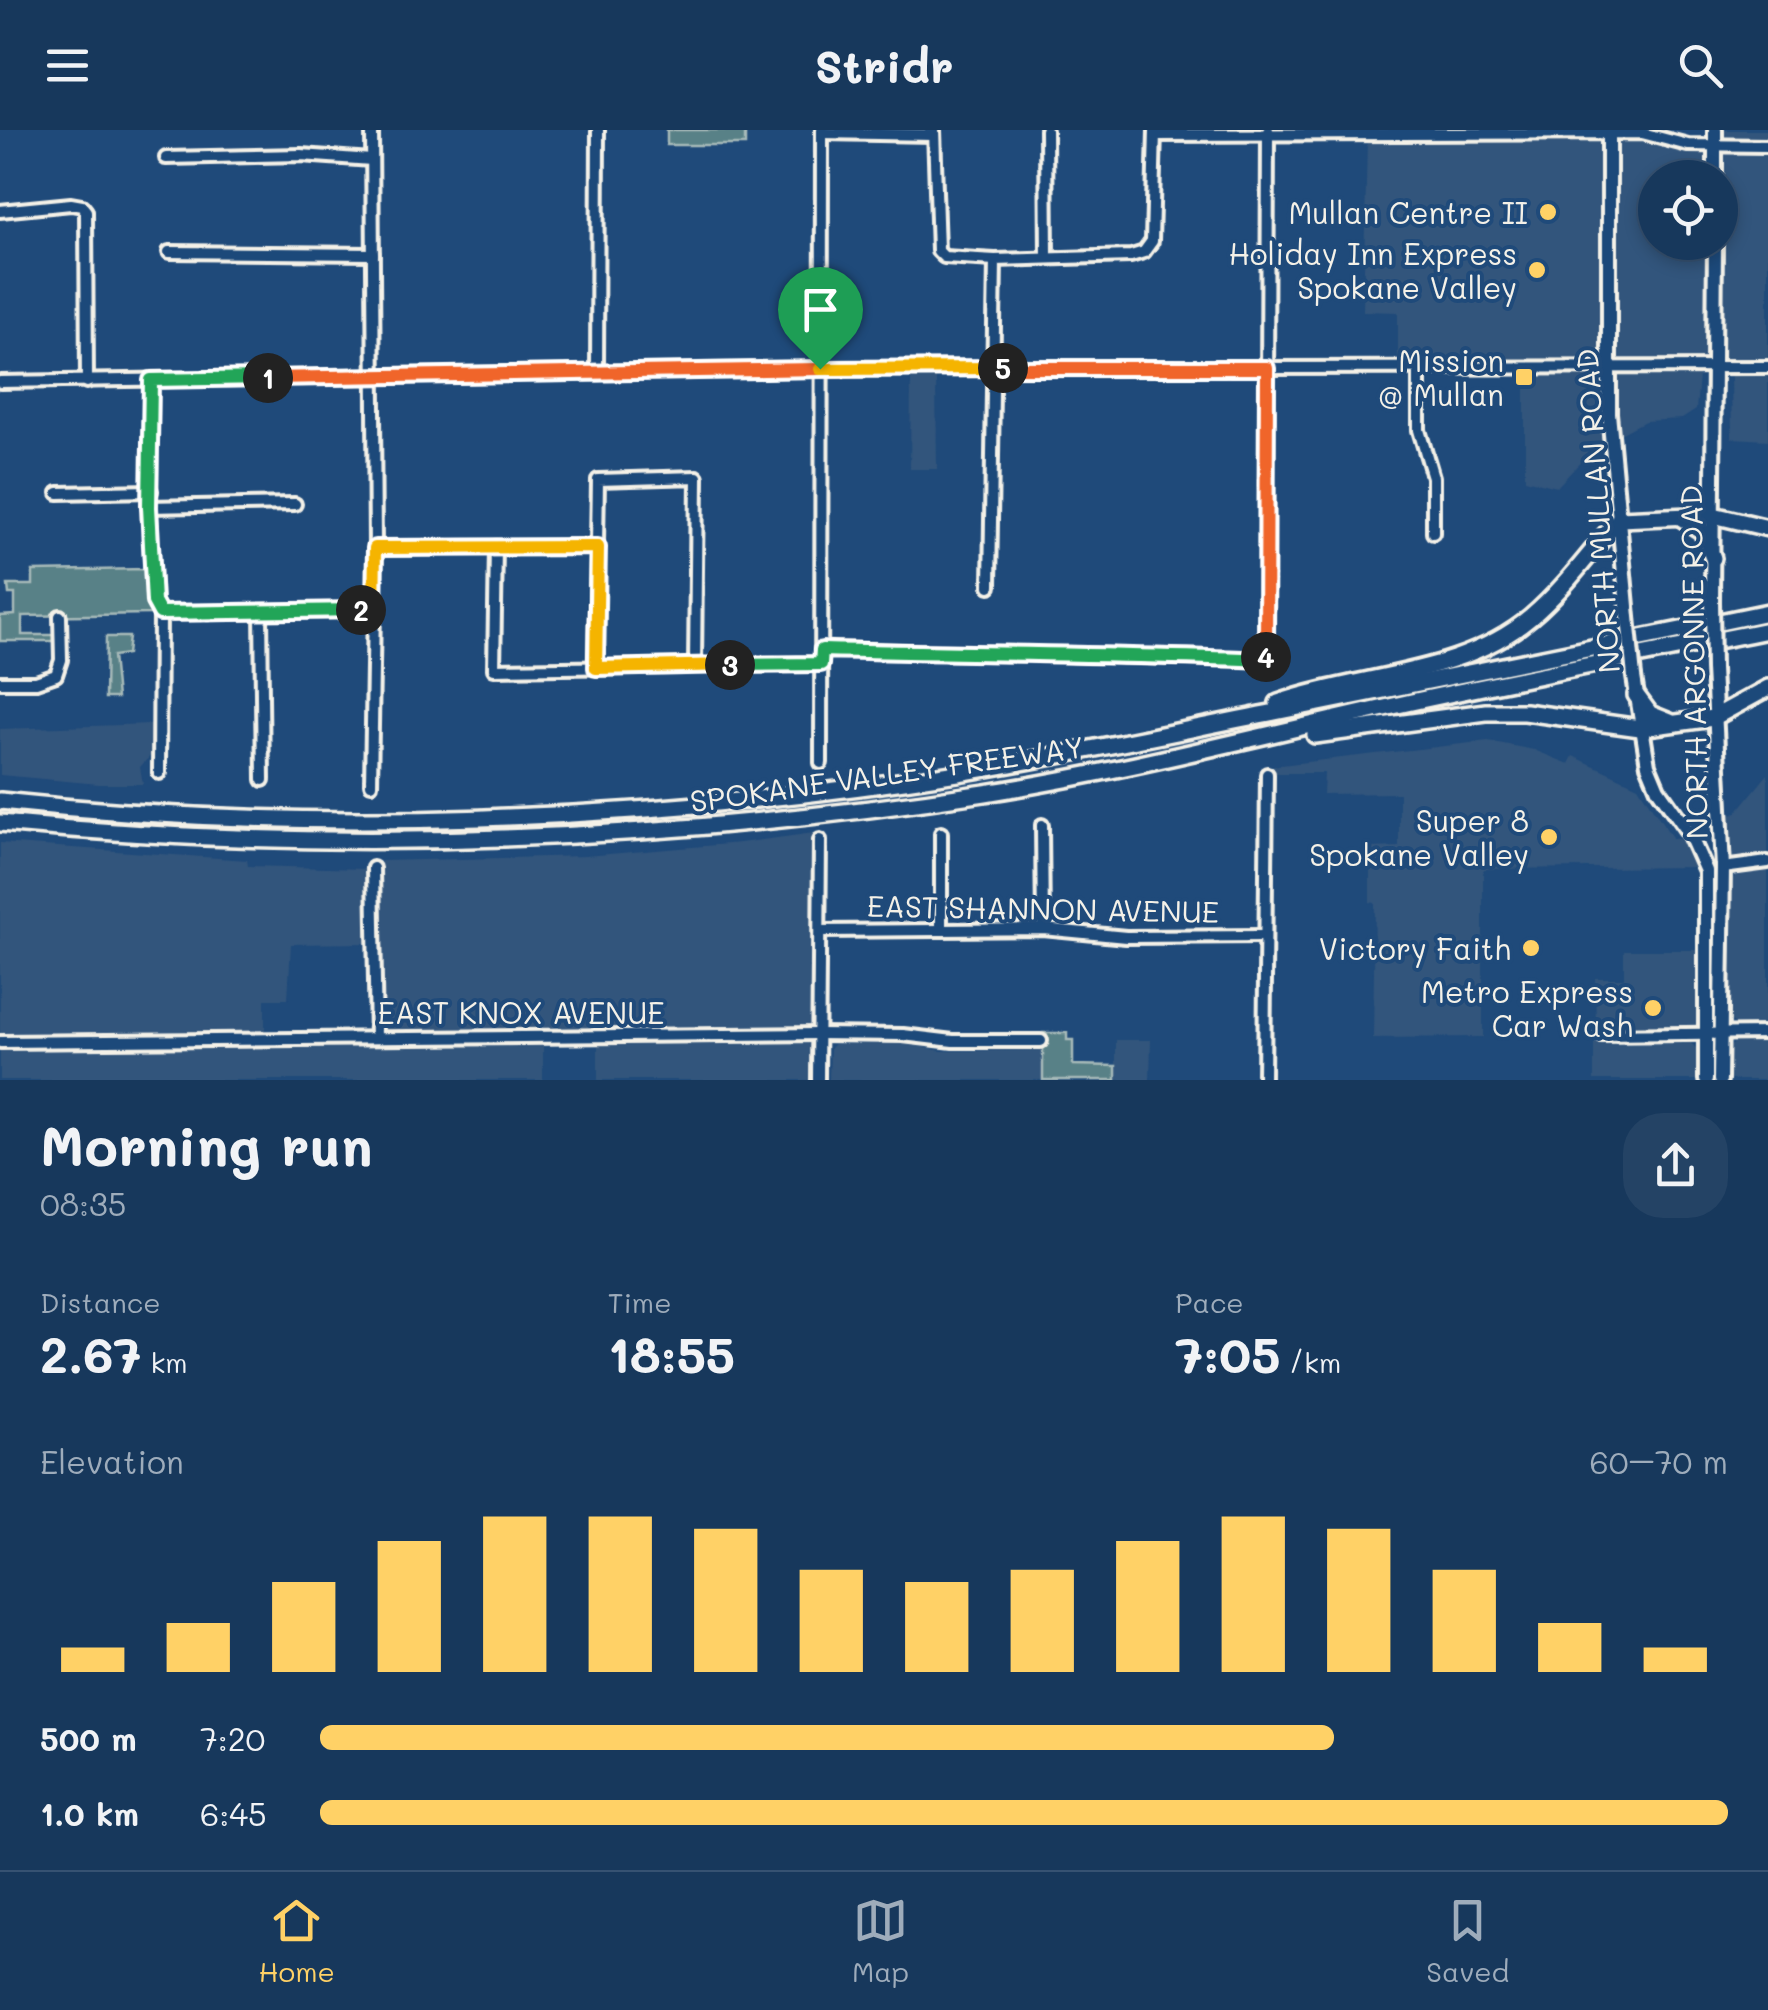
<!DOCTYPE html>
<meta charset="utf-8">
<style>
:root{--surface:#17385c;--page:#244365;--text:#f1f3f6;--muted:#9eacbb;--line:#365272;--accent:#ffd166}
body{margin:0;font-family:Mali,sans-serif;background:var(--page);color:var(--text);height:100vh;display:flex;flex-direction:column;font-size:38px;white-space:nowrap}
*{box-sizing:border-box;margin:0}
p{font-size:32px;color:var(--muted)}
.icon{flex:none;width:55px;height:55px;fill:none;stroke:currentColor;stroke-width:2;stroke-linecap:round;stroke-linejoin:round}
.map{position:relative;height:950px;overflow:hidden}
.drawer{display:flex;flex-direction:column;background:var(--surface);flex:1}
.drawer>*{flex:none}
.fabs{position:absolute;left:1638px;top:30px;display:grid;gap:20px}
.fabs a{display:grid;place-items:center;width:100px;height:100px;border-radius:50%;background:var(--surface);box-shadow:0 5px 15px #0003,0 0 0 2px var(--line);font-size:50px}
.pin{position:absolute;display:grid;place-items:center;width:85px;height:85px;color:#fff;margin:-102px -42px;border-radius:50% 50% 50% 0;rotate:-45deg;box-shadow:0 0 10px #0007}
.pin .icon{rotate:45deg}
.km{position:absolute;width:50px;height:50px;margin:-25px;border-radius:50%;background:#222;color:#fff;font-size:28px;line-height:50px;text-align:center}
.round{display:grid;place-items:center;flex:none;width:105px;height:105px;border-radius:40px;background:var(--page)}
.summary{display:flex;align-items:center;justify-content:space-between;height:170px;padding:0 40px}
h1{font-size:55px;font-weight:800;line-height:75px}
.metrics{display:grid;grid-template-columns:repeat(3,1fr);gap:15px;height:170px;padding:10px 40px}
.metrics div{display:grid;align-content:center}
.metrics b{font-size:50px;font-weight:800}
.metrics small{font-size:28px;font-weight:400}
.metrics p{font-size:28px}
.chart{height:280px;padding:20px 40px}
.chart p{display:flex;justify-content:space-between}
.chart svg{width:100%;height:180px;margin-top:10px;stroke:var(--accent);stroke-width:6}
ul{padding:0 40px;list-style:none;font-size:32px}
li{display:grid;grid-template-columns:160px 120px 1fr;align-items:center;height:75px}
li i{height:25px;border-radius:12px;background:var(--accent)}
header{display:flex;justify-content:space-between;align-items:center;height:130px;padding:0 40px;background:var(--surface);font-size:45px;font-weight:800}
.menu{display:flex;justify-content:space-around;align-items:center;height:140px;border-top:2px solid var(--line);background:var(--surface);font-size:28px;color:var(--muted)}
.menu a{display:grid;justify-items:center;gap:5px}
.menu .on{color:var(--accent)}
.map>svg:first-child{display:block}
.built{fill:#32557c}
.green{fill:#588187;stroke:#a6b9b8;stroke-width:2.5}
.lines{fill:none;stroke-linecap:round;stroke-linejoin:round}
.minor-casing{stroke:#f4f1e8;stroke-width:18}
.major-casing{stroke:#f4f1e8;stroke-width:20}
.highway-casing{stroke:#f4f1e8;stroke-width:22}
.minor{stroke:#1f4a7a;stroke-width:10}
.major{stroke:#1f4a7a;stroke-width:12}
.highway{stroke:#1f4a7a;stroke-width:15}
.major-bridge-casing{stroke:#f4f1e8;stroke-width:20;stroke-linecap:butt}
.major-bridge{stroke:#1f4a7a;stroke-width:12}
.split-1-casing{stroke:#fff;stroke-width:20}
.split-2-casing{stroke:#fff;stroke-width:20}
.split-3-casing{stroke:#fff;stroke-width:20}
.split-4-casing{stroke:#fff;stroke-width:20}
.split-5-casing{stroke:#fff;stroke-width:20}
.split-6-casing{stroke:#fff;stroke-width:20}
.split-1{stroke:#f0652b;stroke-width:12}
.split-2{stroke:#22a559;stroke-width:12}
.split-3{stroke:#f5b400;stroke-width:12}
.split-4{stroke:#22a559;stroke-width:12}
.split-5{stroke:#f0652b;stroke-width:12}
.split-6{stroke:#f5b400;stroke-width:12}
.poi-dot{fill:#ffd166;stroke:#1f4a7a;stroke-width:4}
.labels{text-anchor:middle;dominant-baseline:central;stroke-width:8;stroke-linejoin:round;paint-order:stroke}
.poi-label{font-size:30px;fill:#f4f1e8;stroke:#1f4a7a;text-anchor:end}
.street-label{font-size:30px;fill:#f4f1e8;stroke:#1f4a7a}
</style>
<header><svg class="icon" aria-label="menu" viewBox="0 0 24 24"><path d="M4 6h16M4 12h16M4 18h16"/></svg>Stridr<svg class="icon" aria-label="search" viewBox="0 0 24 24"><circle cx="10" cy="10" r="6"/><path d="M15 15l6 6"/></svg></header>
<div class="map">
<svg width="1768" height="950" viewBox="0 0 1768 950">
<rect width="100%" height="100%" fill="#1f4a7a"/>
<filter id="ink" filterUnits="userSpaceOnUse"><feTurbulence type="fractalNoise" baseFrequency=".01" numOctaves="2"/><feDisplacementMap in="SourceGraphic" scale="20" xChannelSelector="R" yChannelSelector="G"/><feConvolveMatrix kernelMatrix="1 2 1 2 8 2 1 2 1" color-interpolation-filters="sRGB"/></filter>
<g filter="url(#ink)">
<!-- built -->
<g class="built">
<path d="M1722,0H1768V12L1734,11L1723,7Z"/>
<path d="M1620,8L1709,23L1710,47L1655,48V112L1710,113L1707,231H1620L1617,228V11Z"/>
<path d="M1598,10L1604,13L1603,228L1599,231H1398V182L1363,181L1367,11Z"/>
<path d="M1727,22H1768V230H1727L1722,225V28Z"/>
<path d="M1731,245H1768V310L1732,308Z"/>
<path d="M1525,246H1594L1603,252L1606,305L1557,357L1525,349Z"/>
<path d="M1619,246H1699L1696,280L1682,289L1645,291L1618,305L1617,249Z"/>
<path d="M911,248H936L937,339H910Z"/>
<path d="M151,594L154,622L140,637L143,654H99L0,645V599Z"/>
<path d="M1488,611L1534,620L1569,634L1573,626L1638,656L1673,709L1684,708L1697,737L1483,739V907L1373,908L1375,773L1370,772V718L1399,717V663L1323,664L1324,643H1272V636Z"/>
<path d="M1768,644V726L1732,730L1727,685L1735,684Z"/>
<path d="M814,703V891L812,897L384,903L381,731L585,726L740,713Z"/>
<path d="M0,713L247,730L248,736L366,739L367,813L291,814L288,869H265V904L0,907Z"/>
<path d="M1768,741V897H1738L1729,889V753L1735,746Z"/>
<path d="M1624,820H1703L1700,894L1692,898H1606L1596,895L1595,848H1624Z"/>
<path d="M1594,906L1598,910L1613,914L1691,913L1699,921V950H1594Z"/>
<path d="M1116,910H1151L1150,950H1116Z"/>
<path d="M806,911L813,917V950H598V912Z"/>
<path d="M1736,911H1768V950H1728V919Z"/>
<path d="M543,913V950H0V920Z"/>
<path d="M834,914H909L942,921L1043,920V950H829L830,918Z"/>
</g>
<!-- green -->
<g class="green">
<rect x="667" y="0" width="78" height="15"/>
<path d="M146,439L151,484L22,486V505H56V511H0V486L15,485V464H9L8,455H33V441Z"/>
<path d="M106,507H129L127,524L113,526L117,568H105Z"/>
<path d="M1043,903H1067V910H1073V935L1116,936V950H1043Z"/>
</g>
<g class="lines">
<defs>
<g id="minor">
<path d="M934,0L938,121L944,127L995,130L1131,126L1144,122L1152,111L1155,1"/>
<path d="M1046,0L1047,128"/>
<path d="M822,3L934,5"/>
<path d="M1155,5L1642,3L1688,15L1768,16"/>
<path d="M166,28L301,25L372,30"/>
<path d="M0,81L71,74L82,76L86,81L87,252"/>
<path d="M169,122L373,124"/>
<path d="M1419,238V300L1433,347V403"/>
<path d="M597,243L598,0"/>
<path d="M151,250L149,377L154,472L160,483L159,643"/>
<path d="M0,252L820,239L1768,237"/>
<path d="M58,363L151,361"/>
<path d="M149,377L295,374"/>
<path d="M496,417L494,539L821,534"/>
<path d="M375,418L598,417"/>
<path d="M990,456L995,130"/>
<path d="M261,482L263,650"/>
<path d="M160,483L374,480"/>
<path d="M822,519L1266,530L1268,0"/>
<path d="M595,538L598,350L697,347L695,535"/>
<path d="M0,552H36L56,545L61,530L60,486"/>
<path d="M821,633L822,0"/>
<path d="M371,654L375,418L372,0"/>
<path d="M1042,695L1043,799"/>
<path d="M941,703V800"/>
<path d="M373,738L376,908"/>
<path d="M1723,738L1768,732"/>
<path d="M820,801L1043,799L1126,807L1265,806"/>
<path d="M1601,905L1768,903"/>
<path d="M0,912L818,904L903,905L953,911H1041"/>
<path d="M818,950L820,710"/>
<path d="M1264,950L1267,644"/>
</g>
<g id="major">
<path d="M1609,0V283L1628,487"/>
<path d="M1715,0V48"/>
<path d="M1712,471L1715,112"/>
<path d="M1713,539L1723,738L1720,950"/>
<path d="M1634,547L1648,635L1658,659L1689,703L1706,741V950"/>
</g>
<g id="highway">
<path d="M1680,387L1702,401L1713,428"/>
<path d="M1636,565L1650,584L1670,592"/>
<path d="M1278,573C1360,544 1462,546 1531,487C1564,459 1591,421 1619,389L1713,385L1768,398"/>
<path d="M1315,605L1486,582H1525L1640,598L1713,588L1768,558"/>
<path d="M0,671C317,705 643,692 958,643C1064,626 1169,603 1275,582C1440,549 1604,516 1768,482"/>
<path d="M0,693C329,724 659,713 985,663C1128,641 1266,604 1407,573C1527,547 1648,524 1768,500"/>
</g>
</defs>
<!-- minor casing -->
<use href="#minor" class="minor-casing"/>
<!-- major casing -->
<use href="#major" class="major-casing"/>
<!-- highway casing -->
<use href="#highway" class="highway-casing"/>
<!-- minor -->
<use href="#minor" class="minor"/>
<!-- major -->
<use href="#major" class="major"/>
<!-- highway -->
<use href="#highway" class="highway"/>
<defs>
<g id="major-bridge">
<path d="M1712,471L1713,539"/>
<path d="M1628,487L1634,547"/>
</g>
</defs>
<!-- major-bridge casing -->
<use href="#major-bridge" class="major-bridge-casing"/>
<!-- major-bridge -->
<use href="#major-bridge" class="major-bridge"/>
</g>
</g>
<g class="lines" filter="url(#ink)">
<defs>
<path id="split-1" d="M268,248L820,239"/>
<path id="split-2" d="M268,248L151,250L149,377L154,472L160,483L361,480"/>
<path id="split-3" d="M361,480H374L375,418L598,417L596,538L730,535"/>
<path id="split-4" d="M730,535L821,534L822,520C970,524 1118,524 1266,530V527"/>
<path id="split-5" d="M1003,238H1267L1266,527"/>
<path id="split-6" d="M820,239L1003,238"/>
</defs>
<!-- split-1 casing -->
<use href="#split-1" class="split-1-casing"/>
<!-- split-2 casing -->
<use href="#split-2" class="split-2-casing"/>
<!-- split-3 casing -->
<use href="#split-3" class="split-3-casing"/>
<!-- split-4 casing -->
<use href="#split-4" class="split-4-casing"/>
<!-- split-5 casing -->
<use href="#split-5" class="split-5-casing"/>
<!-- split-6 casing -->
<use href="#split-6" class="split-6-casing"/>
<!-- split-1 -->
<use href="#split-1" class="split-1"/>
<!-- split-2 -->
<use href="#split-2" class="split-2"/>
<!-- split-3 -->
<use href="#split-3" class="split-3"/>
<!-- split-4 -->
<use href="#split-4" class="split-4"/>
<!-- split-5 -->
<use href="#split-5" class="split-5"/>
<!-- split-6 -->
<use href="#split-6" class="split-6"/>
</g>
<!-- markers -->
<g class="poi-dot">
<circle cx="1548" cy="82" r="10"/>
<circle cx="1537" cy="140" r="10"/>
<rect x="1514" y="237" width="20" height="20" rx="5"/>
<circle cx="1549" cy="707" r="10"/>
<circle cx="1531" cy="818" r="10"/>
<circle cx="1653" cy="878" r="10"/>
</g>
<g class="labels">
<!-- poi labels -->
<g class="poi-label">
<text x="1528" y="82">Mullan Centre II</text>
<text x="1517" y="123">Holiday Inn Express<tspan x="1517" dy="34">Spokane Valley</tspan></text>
<text x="1504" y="230">Mission<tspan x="1504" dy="34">@ Mullan</tspan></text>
<text x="1529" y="690">Super 8<tspan x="1529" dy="34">Spokane Valley</tspan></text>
<text x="1511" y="818">Victory Faith</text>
<text x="1633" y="861">Metro Express<tspan x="1633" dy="34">Car Wash</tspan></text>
</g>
<!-- street labels -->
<g class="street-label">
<text transform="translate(1597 381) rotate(-94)">NORTH MULLAN ROAD</text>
<text transform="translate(1693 532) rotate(-91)">NORTH ARGONNE ROAD</text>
<text transform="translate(887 643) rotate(-8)">SPOKANE VALLEY FREEWAY</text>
<text transform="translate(1043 778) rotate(1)">EAST SHANNON AVENUE</text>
<text x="521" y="882">EAST KNOX AVENUE</text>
</g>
</g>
</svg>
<div class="fabs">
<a><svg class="icon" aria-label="locate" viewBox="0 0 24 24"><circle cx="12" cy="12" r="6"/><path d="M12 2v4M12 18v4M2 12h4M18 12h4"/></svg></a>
</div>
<div class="pin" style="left:820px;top:239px;background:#1e9e55"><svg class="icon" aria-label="arrive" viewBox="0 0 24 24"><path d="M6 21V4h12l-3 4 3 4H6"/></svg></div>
<b class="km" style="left:268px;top:248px">1</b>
<b class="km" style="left:361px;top:480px">2</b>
<b class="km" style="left:730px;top:535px">3</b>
<b class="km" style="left:1266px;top:527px">4</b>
<b class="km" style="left:1003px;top:238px">5</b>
</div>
<section class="drawer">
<div class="summary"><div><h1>Morning run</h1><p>08:35</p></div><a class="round"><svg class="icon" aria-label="share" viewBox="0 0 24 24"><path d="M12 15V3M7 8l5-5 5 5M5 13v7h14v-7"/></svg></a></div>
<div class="metrics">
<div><p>Distance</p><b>2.67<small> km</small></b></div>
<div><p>Time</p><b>18:55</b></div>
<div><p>Pace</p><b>7:05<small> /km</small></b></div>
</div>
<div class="chart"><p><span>Elevation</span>60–70 m</p>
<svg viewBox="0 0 160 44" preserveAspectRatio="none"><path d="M5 44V38M15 44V32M25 44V22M35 44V12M45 44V6M55 44V6M65 44V9M75 44V19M85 44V22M95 44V19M105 44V12M115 44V6M125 44V9M135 44V19M145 44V32M155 44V38"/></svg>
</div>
<ul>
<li><b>500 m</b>7:20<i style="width:72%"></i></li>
<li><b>1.0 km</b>6:45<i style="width:100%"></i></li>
</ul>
</section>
<nav class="menu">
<a class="on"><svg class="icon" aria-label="home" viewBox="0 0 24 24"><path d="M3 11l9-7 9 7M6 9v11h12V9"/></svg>Home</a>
<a><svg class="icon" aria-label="map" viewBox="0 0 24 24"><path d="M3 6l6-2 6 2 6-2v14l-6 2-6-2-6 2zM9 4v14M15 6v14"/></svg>Map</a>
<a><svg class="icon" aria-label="saved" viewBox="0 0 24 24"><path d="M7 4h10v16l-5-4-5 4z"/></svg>Saved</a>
</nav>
